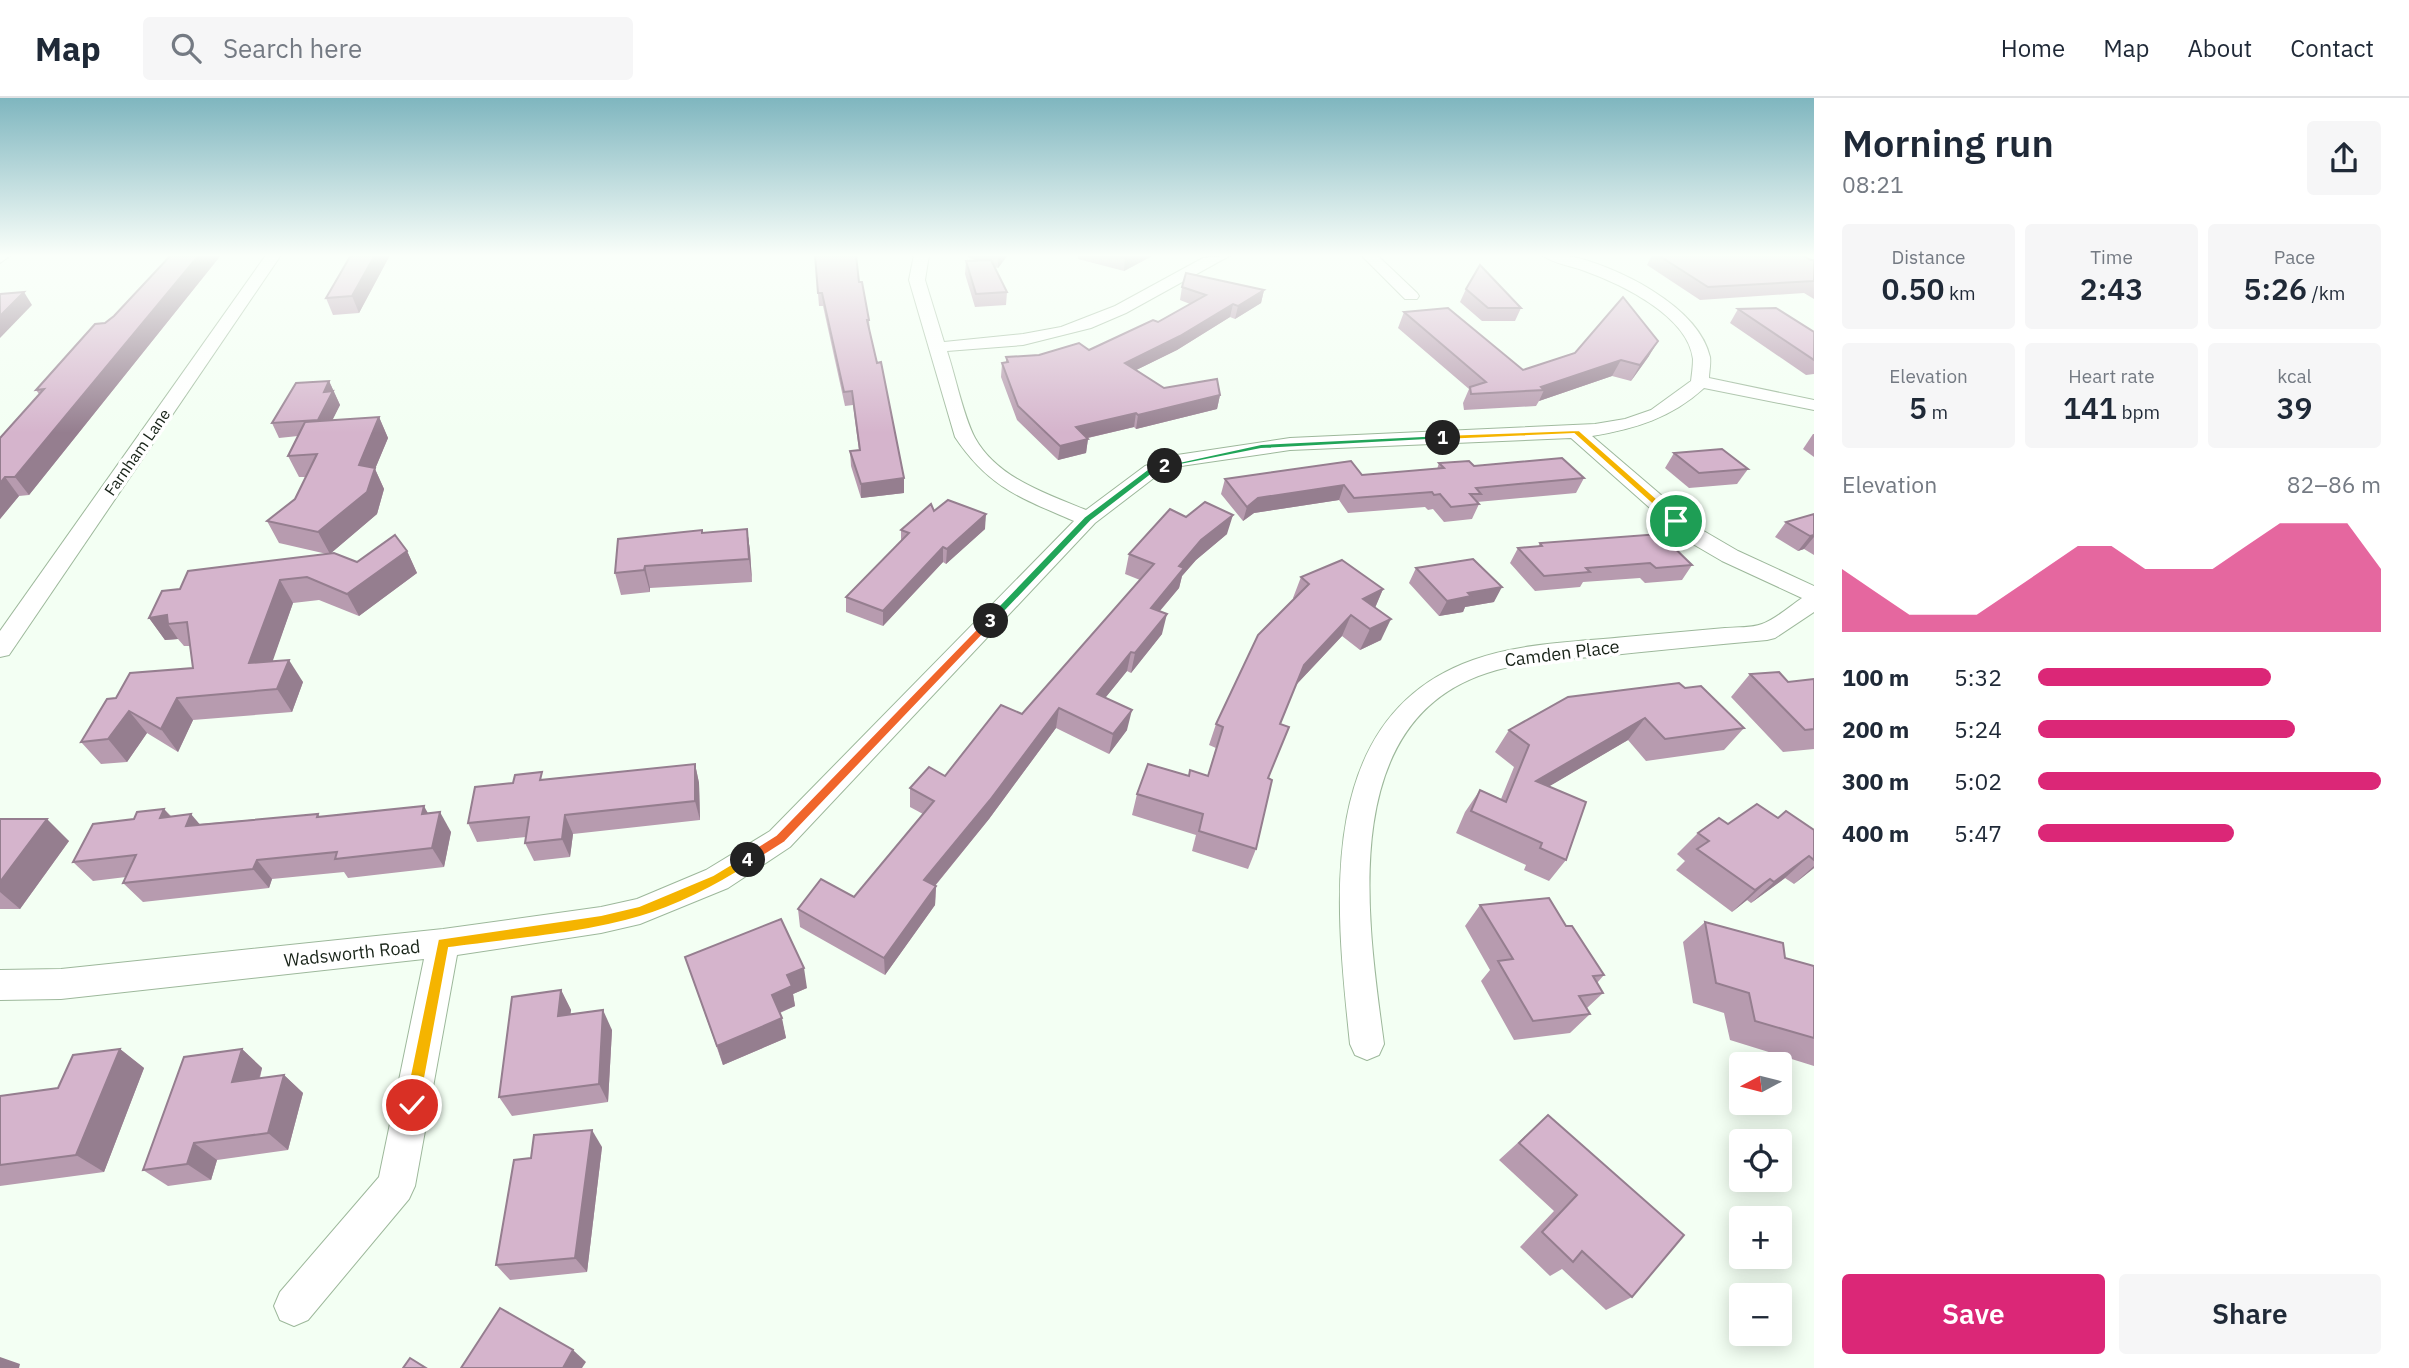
<!DOCTYPE html>
<meta charset="utf-8">
<style>
:root{--surface:#fff;--page:#f6f6f7;--text:#1f2937;--muted:#747a83;--line:#e0e1e3;--accent:#db2777}
body{margin:0;font-family:"IBM Plex Sans",sans-serif;background:var(--page);color:var(--text);height:100vh;display:flex;flex-direction:column;font-size:26px;white-space:nowrap}
*{box-sizing:border-box;margin:0}
p{font-size:23px;color:var(--muted)}
.icon{flex:none;width:38px;height:38px;fill:none;stroke:currentColor;stroke-width:2;stroke-linecap:round;stroke-linejoin:round}
.map{position:relative;flex:1;overflow:hidden}
.sheet{display:flex;flex-direction:column;background:var(--surface);width:595px}
.sheet>*{flex:none}
.needle{width:46px;rotate:263deg}
.tools{position:absolute;left:1729px;top:954px;display:grid;gap:14px}
.tools a{display:grid;place-items:center;width:63px;height:63px;border-radius:7px;background:var(--surface);box-shadow:0 4px 18px #0003;font-size:35px}
.pin{position:absolute;display:grid;place-items:center;width:60px;height:60px;color:#fff;margin:-30px;border:4px solid #fff;border-radius:50%;box-shadow:0 2px 7px #0007}
.km{position:absolute;width:35px;height:35px;margin:-18px;border-radius:50%;background:#222;color:#fff;font-size:19px;line-height:35px;text-align:center}
.round{display:grid;place-items:center;flex:none;width:74px;height:74px;border-radius:7px;background:var(--page)}
.summary{display:flex;align-items:center;justify-content:space-between;height:119px;padding:0 28px}
h1{font-size:38px;font-weight:600;line-height:52px}
.figures{display:grid;grid-template-columns:repeat(3,1fr);gap:10px;height:119px;padding:7px 28px}
.figures div{display:grid;align-content:center;border-radius:7px;background:var(--page);text-align:center}
.figures b{font-size:30px;font-weight:600}
.figures small{font-size:19px;font-weight:400}
.figures p{font-size:19px}
.chart{height:196px;padding:14px 28px}
.chart p{display:flex;justify-content:space-between}
.chart svg{width:100%;height:126px;margin-top:7px;fill:var(--accent);opacity:.7}
.primary-button{display:flex;gap:14px;margin-top:auto;padding:14px 28px}
.primary-button a{flex:1;height:80px;border-radius:7px;background:var(--accent);color:#fff;font-size:28px;font-weight:600;line-height:80px;text-align:center}
.primary-button a+a{background:var(--page);color:var(--text)}
ul{padding:0 28px;list-style:none;font-size:23px}
li{display:grid;grid-template-columns:112px 84px 1fr;align-items:center;height:52px}
li i{height:18px;border-radius:9px;background:var(--accent)}
header{display:flex;align-items:center;gap:42px;box-sizing:border-box;height:98px;padding:0 35px;background:var(--surface);border-bottom:2px solid var(--line)}
header strong{font-size:33px}
nav{display:flex;gap:38px;margin-inline-start:auto;font-size:24px}
.search{width:490px;height:63px;background:var(--page);display:flex;align-items:center;gap:18px;box-sizing:border-box;padding:0 24px;border-radius:7px;color:var(--muted);font-size:26px}
main{display:flex;flex:1;min-height:0}
.map>svg:first-child{display:block}
.lines{fill:none;stroke-linecap:round;stroke-linejoin:round}
.minor-casing{stroke:#9db89b;stroke-width:2}
.minor{fill:#fff;fill-rule:evenodd}
.wall{fill:#b79baf}
.shaded-wall{fill:#957e8f}
.building{fill:#d5b4cc;stroke:#957e8f;stroke-width:2}
.split-1{fill:#f5b400;stroke:#fff;stroke-width:2}
.split-2{fill:#22a559;stroke:#fff;stroke-width:2}
.split-3{fill:#22a559;stroke:#fff;stroke-width:2}
.split-4{fill:#f0652b;stroke:#fff;stroke-width:2}
.split-5{fill:#f5b400;stroke:#fff;stroke-width:2}
.labels{text-anchor:middle;dominant-baseline:central;stroke-width:7;stroke-linejoin:round;paint-order:stroke}
.far-street-label{font-size:16px;fill:#182318;stroke:#fff}
.street-label{font-size:18px;fill:#182318;stroke:#fff}
</style>
<header>
<strong>Map</strong>
<div class="search"><svg class="icon" aria-label="search" viewBox="0 0 24 24"><circle cx="10" cy="10" r="6"/><path d="M15 15l6 6"/></svg>Search here</div>
<nav><a>Home</a><a>Map</a><a>About</a><a>Contact</a></nav>
</header>
<main>
<div class="map">
<svg width="1814" height="1270" viewBox="0 0 1814 1270">
<rect width="100%" height="100%" fill="#f3fff3"/>
<g class="lines">
<defs>
<g id="minor">
<path d="M0,157H11L0,165Z"/>
<path d="M266,157H281L9,557L0,559V533Z"/>
<path d="M914,157H929L925,182L944,244L1023,236L1061,229L1115,208L1203,160L1231,157L1126,215L1091,230L1023,247L947,253C956,280 963,317 975,340C997,380 1047,396 1086,412L1145,368L1177,357L1290,340L1595,326L1625,321L1651,312L1691,283C1692,275 1693,268 1693,261C1688,217 1619,185 1582,172C1570,168 1552,165 1542,157C1551,157 1561,156 1569,158C1615,167 1699,208 1710,259C1711,266 1709,274 1709,280L1814,302V312L1704,290C1671,320 1635,331 1592,338L1702,432L1738,453L1814,488V514L1775,540L1767,542C1712,547 1657,552 1603,558C1565,561 1524,563 1487,575C1335,624 1368,826 1384,946L1379,957L1367,962L1355,957L1350,946C1336,811 1312,619 1473,562C1520,545 1575,544 1625,539C1658,536 1692,533 1725,530C1736,529 1752,530 1762,526C1776,521 1790,508 1802,500L1722,463L1686,442L1571,340L1290,352L1181,368L1159,376L1095,425L790,749L728,790L640,826L601,835L457,857L415,1088L409,1101L308,1222L294,1228L280,1222L274,1208L280,1194L379,1079L424,861L61,901L0,902V872L61,871L443,831L601,809L637,801L706,772L770,733L1074,423C1021,400 989,390 955,339L909,182Z"/>
<path d="M1361,157H1377L1417,195L1419,198L1417,201H1405Z"/>
</g>
</defs>
<!-- minor casing -->
<use href="#minor" class="minor-casing"/>
<!-- minor -->
<use href="#minor" class="minor"/>
</g>
<!-- wall -->
<g class="wall">
<path d="M171,157H221L29,397L19,398L0,421V340L39,296L36,292L114,218Z"/>
<path d="M351,157H390L359,215L333,217L326,200Z"/>
<path d="M968,157H1008L998,170L994,169L1007,194L1006,207L975,209L965,176L966,163H977L967,159Z"/>
<path d="M1078,157H1154L1124,173L1078,161Z"/>
<path d="M1652,157H1802L1811,162H1814V201L1804,195L1700,202L1647,167Z"/>
<path d="M815,158L859,184L869,222L870,235L904,380V395L861,400L851,368L850,353L859,352L853,307L845,308L823,208H819Z"/>
<path d="M1182,189L1264,192L1261,205L1235,221L1230,219L1177,252L1136,272L1164,290L1220,297L1217,311L1136,331L1134,329L1088,340L1086,355L1058,362L1017,322L1001,279L1002,265H1006V259L1039,257L1089,252L1158,224L1190,206L1180,202Z"/>
<path d="M1466,191L1521,210L1515,223H1482L1460,204Z"/>
<path d="M1738,211L1814,234V276L1806,277L1730,225Z"/>
<path d="M1404,214L1523,272L1649,258L1631,283L1612,278L1539,303L1536,308L1464,312L1463,305L1469,291L1398,230Z"/>
<path d="M329,283L340,307L332,322L379,319L388,340L375,371L384,391L377,416L331,455L357,464L407,453L417,475L359,518L319,502L293,505L272,563L303,584L292,614L193,622L178,654L147,635L127,664L101,666L81,644L116,600L193,570L190,548H184L178,541L165,542L149,520L180,491L327,456L279,445L267,423L295,401L306,379H299L288,358L298,338L279,340L272,325Z"/>
<path d="M1813,336H1814V359L1803,351Z"/>
<path d="M1674,355L1748,371L1737,386L1689,390L1665,370Z"/>
<path d="M1439,365L1474,368L1584,380L1576,395L1477,404L1479,406L1472,421L1444,424L1433,411L1428,412L1425,409L1348,415L1339,402L1254,415L1243,423L1221,396L1225,381L1362,377L1437,371Z"/>
<path d="M934,413L985,431L946,466L943,464L883,528L846,514V499L901,443V432Z"/>
<path d="M1814,416V457L1804,451L1798,453L1775,439L1786,424Z"/>
<path d="M1186,419L1227,436L1196,462L1182,478L1179,490L1160,513L1162,536L1131,575L1127,573L1105,600L1127,632L1109,656L1056,630L989,721L935,788H936L935,807L885,877L800,829L798,811L854,799L923,716L910,709V690L945,678L1022,616L1140,482L1125,476L1129,456Z"/>
<path d="M747,431L750,453L752,484L650,490V494L621,497L615,475L703,435Z"/>
<path d="M1540,445L1692,467L1682,482L1645,485L1640,480L1583,484L1580,489L1535,493L1510,465L1518,450L1538,449Z"/>
<path d="M1416,470L1494,504L1465,509L1463,514L1439,518L1409,485Z"/>
<path d="M1301,479L1383,491L1375,510L1381,542L1360,552L1342,538L1295,588L1280,626L1268,680L1256,751L1248,771L1192,753L1196,737L1132,717L1137,696L1188,678L1208,677L1216,650L1209,647L1216,626L1294,501L1293,500Z"/>
<path d="M1750,576L1788,584L1814,581V651L1783,654L1731,599Z"/>
<path d="M1685,590L1744,630L1724,652L1646,663L1628,642L1549,688L1566,762L1549,783L1524,772L1526,767L1456,735L1465,714L1480,692L1501,701L1514,669L1495,654L1509,632Z"/>
<path d="M695,666L699,685L700,722L573,736L570,759L534,763L525,745L526,739L477,744L468,725L513,685Z"/>
<path d="M164,711L171,718L200,726L318,716L320,719L428,715L451,734L444,769L348,780L344,774L272,781L269,790L143,804L123,785L126,779L93,783L73,764L134,721Z"/>
<path d="M1778,720L1814,732V770L1794,786L1785,780L1751,805L1747,802L1732,814L1676,772L1685,763L1677,756L1698,735L1728,726Z"/>
<path d="M0,721L69,743L20,811H0Z"/>
<path d="M1480,807L1566,828L1604,877L1597,885L1603,895L1587,910L1590,916L1570,935L1514,942L1481,883L1490,872L1465,828Z"/>
<path d="M1705,824L1785,860L1814,868V968L1730,942L1724,915L1693,905L1683,844Z"/>
<path d="M685,859L807,890L793,896L795,908L780,915L786,940L723,967Z"/>
<path d="M561,892L571,912L570,917L612,932L608,1004L512,1018L499,999Z"/>
<path d="M120,951L144,970L104,1074L0,1088V998L58,990Z"/>
<path d="M242,951L262,970L260,980L284,977L303,995L288,1052L217,1062L211,1082L168,1088L143,1072Z"/>
<path d="M1548,1017L1632,1199L1606,1212L1562,1171L1550,1178L1520,1149L1554,1113L1499,1062Z"/>
<path d="M602,1049L587,1174L510,1182L496,1167L531,1060Z"/>
</g>
<!-- shaded-wall -->
<g class="shaded-wall">
<path d="M199,157H221L29,397L15,379Z"/>
<path d="M375,157H390L359,215L352,198Z"/>
<path d="M999,157H1008L998,170V159Z"/>
<path d="M1131,157H1154L1124,173L1125,160Z"/>
<path d="M1264,192L1261,205L1235,221L1238,208Z"/>
<path d="M24,194L32,207L0,240V218Z"/>
<path d="M1233,206L1230,219L1177,252L1122,279L1125,265Z"/>
<path d="M1658,243L1649,258L1631,283L1640,267Z"/>
<path d="M1621,262L1612,278L1539,303L1544,292L1541,289Z"/>
<path d="M329,283L340,307L325,337L318,322L324,294Z"/>
<path d="M1220,297L1217,311L1136,331L1138,317Z"/>
<path d="M1136,315L1134,329L1074,343L1076,329Z"/>
<path d="M379,319L388,340L375,371L384,391L377,416L330,456L318,434L359,367Z"/>
<path d="M1088,341L1086,355L1058,362L1060,348Z"/>
<path d="M5,379L19,398L0,421V385Z"/>
<path d="M904,380V395L861,400V386Z"/>
<path d="M1344,387L1339,402L1254,415L1243,423L1247,409L1258,400Z"/>
<path d="M986,416L985,431L946,466L947,451Z"/>
<path d="M1233,417L1227,436L1196,462L1182,478L1179,490L1146,529L1151,510L1179,468L1201,442Z"/>
<path d="M747,431L750,453L752,484L749,461Z"/>
<path d="M1814,437V439L1804,451L1798,453L1810,438Z"/>
<path d="M943,449V464L883,528V513Z"/>
<path d="M407,453L417,475L359,518L347,496Z"/>
<path d="M645,468L650,490V494L644,472Z"/>
<path d="M280,482L293,505L264,588L249,565Z"/>
<path d="M1502,489L1494,504L1465,509L1463,514L1439,518L1447,503L1468,495Z"/>
<path d="M1383,491L1374,512L1363,501Z"/>
<path d="M1167,516L1162,536L1131,575L1135,555Z"/>
<path d="M167,517L168,526L178,541L165,542L149,520Z"/>
<path d="M1351,517L1342,538L1295,588L1304,567Z"/>
<path d="M1391,521L1381,542L1360,552L1370,531Z"/>
<path d="M1131,554L1127,573L1093,615L1097,596Z"/>
<path d="M289,562L303,584L292,614L277,591Z"/>
<path d="M177,600L193,622L178,654L161,631Z"/>
<path d="M1059,610L1056,630L989,721L924,801V782Z"/>
<path d="M1132,612L1127,632L1109,656L1113,636Z"/>
<path d="M129,613L147,635L127,664L108,641Z"/>
<path d="M1645,620L1628,642L1521,705L1536,683Z"/>
<path d="M695,666L699,685L700,722L695,703Z"/>
<path d="M424,708L435,728L422,716Z"/>
<path d="M164,711L181,731L160,720Z"/>
<path d="M440,714L451,734L444,769L432,750Z"/>
<path d="M191,716L208,736L186,728Z"/>
<path d="M565,717L573,736L570,759L562,741Z"/>
<path d="M47,721L69,743L20,811L0,794V784Z"/>
<path d="M1809,758L1785,780L1751,805L1774,784Z"/>
<path d="M257,762L272,781L269,790L253,771Z"/>
<path d="M1814,768V770L1794,786Z"/>
<path d="M1770,781L1747,802L1732,814L1755,792Z"/>
<path d="M936,788L935,807L885,877L884,860Z"/>
<path d="M804,870L807,890L793,896L795,908L776,916L772,897L787,877Z"/>
<path d="M561,892L571,912L568,938L558,918Z"/>
<path d="M603,912L612,932L608,1004L599,986Z"/>
<path d="M782,920L786,940L723,967L717,948Z"/>
<path d="M120,951L144,970L104,1074L76,1057Z"/>
<path d="M242,951L262,970L253,1002L232,984Z"/>
<path d="M284,977L303,995L288,1052L268,1035Z"/>
<path d="M592,1032L602,1049L587,1174L575,1160Z"/>
<path d="M194,1045L217,1062L211,1082L187,1066Z"/>
<path d="M573,1252L586,1264L582,1270H563Z"/>
<path d="M0,1259L20,1266L19,1270H0Z"/>
</g>
<!-- building -->
<g class="building">
<path d="M171,157H199L15,379H5L0,385V340L44,291L36,292L95,226L105,225L114,218Z"/>
<path d="M351,157H375L352,198L326,200Z"/>
<path d="M815,157H856L859,184H862L869,222H867L877,265L881,264L904,380L861,386L850,353L860,352L852,293L844,294L822,195H818Z"/>
<path d="M1115,157H1131L1125,160Z"/>
<path d="M1658,157H1802L1811,162H1814V183L1708,189Z"/>
<path d="M991,162L1007,194L976,196L966,163Z"/>
<path d="M1480,167L1521,210H1488L1466,191Z"/>
<path d="M1186,175L1264,192L1238,208L1233,206L1180,238L1125,265L1164,290L1217,281L1220,297L1138,317L1136,315L1076,329L1088,341L1060,348L1018,308L1002,265L1008,264L1006,259L1039,257L1079,245L1089,252L1153,222L1158,224L1206,197L1182,189Z"/>
<path d="M24,194L0,218V196Z"/>
<path d="M1623,199L1658,243L1640,267L1621,262L1541,289L1544,292L1471,296L1470,289L1486,284L1404,214L1448,210L1523,272L1575,255Z"/>
<path d="M1776,210L1814,234V262L1738,211Z"/>
<path d="M329,283L324,294L333,293L318,322L272,325L296,285Z"/>
<path d="M379,319L359,367L375,370L367,394L318,434L267,423L295,401L317,356L288,358L305,324Z"/>
<path d="M1722,351L1748,371L1699,375L1674,355Z"/>
<path d="M1562,360L1584,380L1476,390L1481,396H1470L1479,406L1451,409L1440,396L1434,397L1432,394L1354,400L1344,387L1258,400L1247,409L1225,381L1351,363L1362,377L1444,370L1439,365L1469,363L1474,368Z"/>
<path d="M948,402L986,416L947,451L943,449L883,513L846,499L909,435L901,432L931,406L934,413Z"/>
<path d="M1205,404L1233,417L1201,442L1179,468L1184,470L1151,510L1167,516L1135,555L1131,554L1097,596L1132,612L1113,636L1059,610L990,702L924,782L936,788L884,860L798,811L821,781L854,799L934,703L910,690L929,669L945,678L1001,607L1022,616L1154,466L1129,456L1170,411L1186,419Z"/>
<path d="M1814,416V437L1810,438L1786,424Z"/>
<path d="M747,431L749,461L645,468L644,472L615,475L618,441L702,432V435Z"/>
<path d="M1660,436L1692,467L1656,470L1650,465L1586,470L1590,474L1544,478L1518,450L1542,448L1540,445Z"/>
<path d="M395,437L407,453L347,496L307,479L280,482L249,565L289,562L277,591L177,600L161,631L129,613L108,641L81,644L107,601L116,600L130,575L193,570L187,524L168,526L167,517L149,520L162,493L180,491L188,473L334,455L357,464Z"/>
<path d="M1473,461L1502,489L1468,495L1471,498L1447,503L1416,470Z"/>
<path d="M1342,462L1383,491L1363,501L1391,521L1370,531L1351,517L1304,567L1280,626L1289,629L1268,680L1272,682L1256,751L1199,733L1203,716L1137,696L1148,666L1189,678L1190,672L1208,678L1223,629L1216,626L1258,537L1309,486L1301,479Z"/>
<path d="M1779,574L1788,584L1814,581V631L1805,632L1750,576Z"/>
<path d="M1679,585L1685,590L1701,588L1744,630L1665,641L1645,620L1536,683L1586,704L1566,762L1540,750L1542,745L1471,713L1480,692L1506,704L1529,647L1509,632L1568,599Z"/>
<path d="M695,666V703L565,717L562,741L525,745L529,719L468,725L475,689L513,685L515,677L542,674L540,682Z"/>
<path d="M1757,706L1778,720L1786,713L1814,732V762L1809,758L1774,784L1770,781L1755,792L1697,751L1709,743L1698,735L1719,720L1728,726Z"/>
<path d="M424,708L422,716L440,714L432,750L335,761L337,754L257,762L253,771L123,785L136,757L73,764L93,726L134,721L137,714L164,711L160,720L191,716L186,728L318,716L317,719Z"/>
<path d="M0,721H47L0,784Z"/>
<path d="M1549,800L1566,828H1572L1604,877L1593,878L1603,895L1579,898L1590,916L1533,923L1498,863L1513,861L1480,807Z"/>
<path d="M781,821L804,870L787,877L792,888L772,897L782,920L717,948L685,859Z"/>
<path d="M1705,824L1783,845L1785,860L1814,868V940L1755,923L1749,895L1716,885Z"/>
<path d="M561,892L558,918L603,912L599,986L499,999L512,899Z"/>
<path d="M120,951L76,1057L0,1067V998L58,990L73,957Z"/>
<path d="M242,951L232,984L284,977L268,1035L194,1045L187,1066L143,1072L184,959Z"/>
<path d="M1548,1017L1684,1137L1632,1199L1582,1153L1573,1164L1542,1134L1577,1097L1519,1045Z"/>
<path d="M592,1032L575,1160L496,1167L514,1062L531,1060L534,1037Z"/>
<path d="M500,1210L573,1252L563,1270H461Z"/>
<path d="M410,1260L426,1270H403Z"/>
</g>
<!-- sky -->
<linearGradient id="sky" x2="0" y2="1"><stop stop-color="#7fb6bf"/><stop offset="0.47" stop-color="#fafffa"/><stop offset="1" stop-color="#fafffa" stop-opacity="0"/></linearGradient>
<rect width="1814" height="335" fill="url(#sky)"/>
<!-- split-1 -->
<path class="split-1" d="M1579,332L1680,421V425H1673L1574,336L1443,342L1439,340L1443,337Z"/>
<!-- split-2 -->
<path class="split-2" d="M1443,337L1446,341L1261,351L1165,370L1161,368L1261,346Z"/>
<!-- split-3 -->
<path class="split-3" d="M1165,365L1168,369L1155,374L1091,423L994,525H987V520L1084,419L1149,370Z"/>
<!-- split-4 -->
<path class="split-4" d="M987,520L996,523L785,744L752,765H743V758L776,737Z"/>
<!-- split-5 -->
<path class="split-5" d="M748,756L754,762L752,765C718,787 679,807 640,819C579,837 512,841 449,850L420,1007L417,1012L412,1015L407,1012L404,1007L438,841L601,817L639,808L713,777Z"/>
<g class="labels">
<!-- far-street labels -->
<g class="far-street-label">
<text transform="translate(137 354) rotate(-55)">Farnham Lane</text>
</g>
<!-- street labels -->
<g class="street-label">
<text transform="translate(1562 555) rotate(-7)">Camden Place</text>
<text transform="translate(352 855) rotate(-6)">Wadsworth Road</text>
</g>
</g>
</svg>
<div class="tools">
<a><svg class="needle" viewBox="-14 -14 28 28"><path d="M0-13l5 13h-10z" fill="#e53935"/><path d="M0 13l5-13h-10z" fill="#747a83"/></svg></a>
<a><svg class="icon" aria-label="locate" viewBox="0 0 24 24"><circle cx="12" cy="12" r="6"/><path d="M12 2v4M12 18v4M2 12h4M18 12h4"/></svg></a>
<a>+</a>
<a>−</a>
</div>
<div class="pin" style="left:1676px;top:423px;background:#1e9e55"><svg class="icon" aria-label="arrive" viewBox="0 0 24 24"><path d="M6 21V4h12l-3 4 3 4H6"/></svg></div>
<div class="pin" style="left:412px;top:1007px;background:#d93025"><svg class="icon" aria-label="check" viewBox="0 0 24 24"><path d="M5 12l5 5 9-10"/></svg></div>
<b class="km" style="left:1443px;top:340px">1</b>
<b class="km" style="left:1165px;top:368px">2</b>
<b class="km" style="left:991px;top:523px">3</b>
<b class="km" style="left:748px;top:762px">4</b>
</div>
<section class="sheet">
<div class="summary"><div><h1>Morning run</h1><p>08:21</p></div><a class="round"><svg class="icon" aria-label="share" viewBox="0 0 24 24"><path d="M12 15V3M7 8l5-5 5 5M5 13v7h14v-7"/></svg></a></div>
<div class="figures">
<div><p>Distance</p><b>0.50<small> km</small></b></div>
<div><p>Time</p><b>2:43</b></div>
<div><p>Pace</p><b>5:26<small> /km</small></b></div>
</div>
<div class="figures">
<div><p>Elevation</p><b>5<small> m</small></b></div>
<div><p>Heart rate</p><b>141<small> bpm</small></b></div>
<div><p>kcal</p><b>39</b></div>
</div>
<div class="chart"><p><span>Elevation</span>82–86 m</p>
<svg viewBox="0 0 160 44" preserveAspectRatio="none"><path d="M0 44V22L10 30L20 38L30 38L40 38L50 30L60 22L70 14L80 14L90 22L100 22L110 22L120 14L130 6L140 6L150 6L160 22V44z"/></svg>
</div>
<ul>
<li><b>100 m</b>5:32<i style="width:68%"></i></li>
<li><b>200 m</b>5:24<i style="width:75%"></i></li>
<li><b>300 m</b>5:02<i style="width:100%"></i></li>
<li><b>400 m</b>5:47<i style="width:57%"></i></li>
</ul>
<div class="primary-button"><a>Save</a><a>Share</a></div>
</section>
</main>
